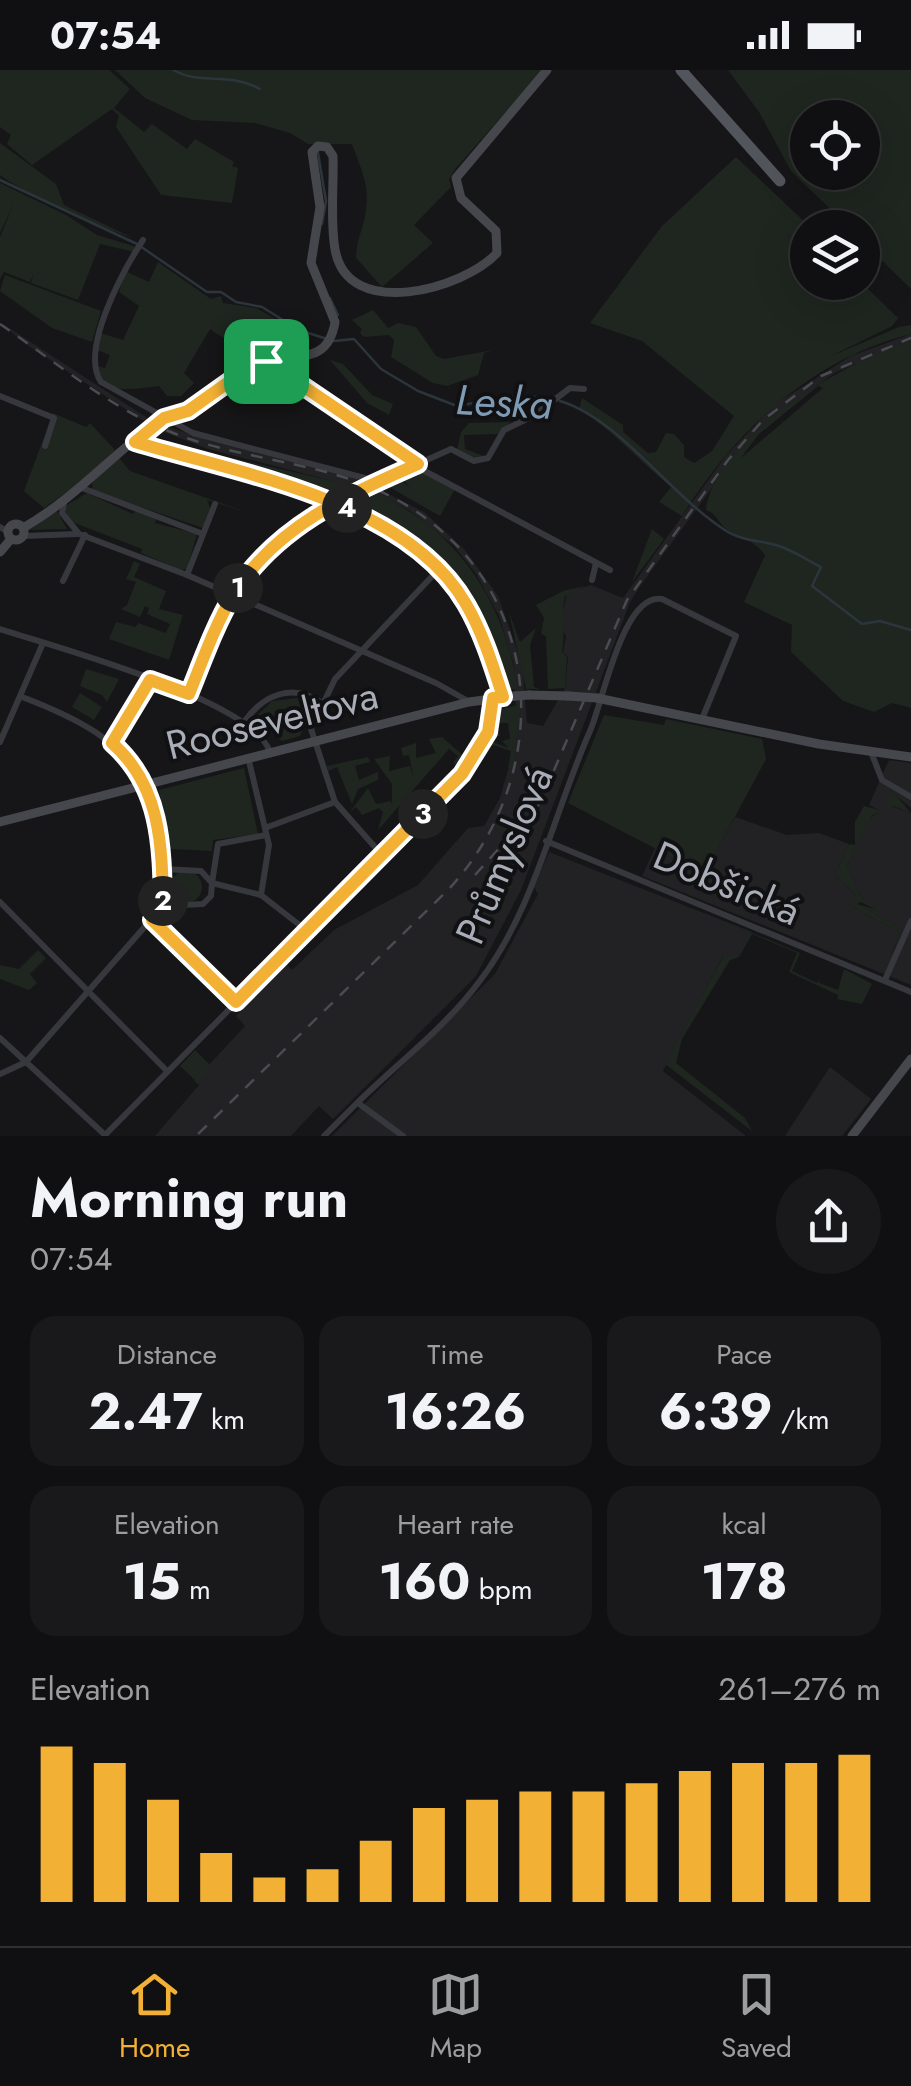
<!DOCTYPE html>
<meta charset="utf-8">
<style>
:root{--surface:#101012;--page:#19191b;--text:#f1f3f6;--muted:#9c9d9f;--line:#303032;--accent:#f2b134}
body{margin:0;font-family:Jost,sans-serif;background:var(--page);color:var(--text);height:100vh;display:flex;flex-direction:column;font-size:38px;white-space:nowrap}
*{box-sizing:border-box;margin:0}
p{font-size:32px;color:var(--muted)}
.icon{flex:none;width:55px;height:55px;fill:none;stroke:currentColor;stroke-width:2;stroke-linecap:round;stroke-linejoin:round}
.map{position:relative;height:1066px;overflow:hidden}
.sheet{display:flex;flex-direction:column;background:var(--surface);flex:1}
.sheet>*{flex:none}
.buttons{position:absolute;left:790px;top:30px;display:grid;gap:20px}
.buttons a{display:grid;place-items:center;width:90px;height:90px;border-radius:50%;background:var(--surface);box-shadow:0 10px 40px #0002,0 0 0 2px var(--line);font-size:50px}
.pin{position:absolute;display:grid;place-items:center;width:85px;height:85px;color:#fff;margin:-42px;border-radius:20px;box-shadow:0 5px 15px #0006}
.km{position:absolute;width:50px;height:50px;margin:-25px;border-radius:50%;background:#222;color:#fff;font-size:28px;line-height:50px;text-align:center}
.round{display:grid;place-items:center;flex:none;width:105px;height:105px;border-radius:52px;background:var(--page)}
.overview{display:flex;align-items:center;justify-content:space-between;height:170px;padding:0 30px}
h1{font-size:55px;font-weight:700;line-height:75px}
.stats{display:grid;grid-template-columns:repeat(3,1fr);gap:15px;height:170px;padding:10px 30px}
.stats div{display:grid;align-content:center;border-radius:25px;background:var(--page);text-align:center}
.stats b{font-size:50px;font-weight:700}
.stats small{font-size:28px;font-weight:400}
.stats p{font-size:28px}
.chart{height:280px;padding:20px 30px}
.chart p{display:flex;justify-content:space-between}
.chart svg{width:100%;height:180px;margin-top:10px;stroke:var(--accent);stroke-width:6}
.status{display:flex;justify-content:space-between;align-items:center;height:70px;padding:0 50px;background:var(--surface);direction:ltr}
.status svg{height:28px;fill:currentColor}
.menu{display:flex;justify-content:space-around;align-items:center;height:140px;border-top:2px solid var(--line);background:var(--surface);font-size:28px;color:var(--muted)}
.menu a{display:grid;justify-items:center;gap:5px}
.menu .active{color:var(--accent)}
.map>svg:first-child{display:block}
.built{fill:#222225}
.green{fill:#1e261f;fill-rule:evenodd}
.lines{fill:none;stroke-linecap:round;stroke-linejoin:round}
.stream{stroke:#2c353c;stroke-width:2.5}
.street{stroke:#37383d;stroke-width:6}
.secondary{stroke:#45474d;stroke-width:9}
.primary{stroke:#53555c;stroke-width:11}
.rail{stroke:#4a4c52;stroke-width:2.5;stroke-dasharray:12 10;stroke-linecap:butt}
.secondary-bridge{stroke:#45474d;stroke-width:9}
.route-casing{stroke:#fff;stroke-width:20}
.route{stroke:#f2b134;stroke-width:12}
.labels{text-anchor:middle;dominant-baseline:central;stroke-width:8;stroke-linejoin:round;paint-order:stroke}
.street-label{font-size:40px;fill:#a8adb8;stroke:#111113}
.water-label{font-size:42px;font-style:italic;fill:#7f9bb3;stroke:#111113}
</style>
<div class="status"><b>07:54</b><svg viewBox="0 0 49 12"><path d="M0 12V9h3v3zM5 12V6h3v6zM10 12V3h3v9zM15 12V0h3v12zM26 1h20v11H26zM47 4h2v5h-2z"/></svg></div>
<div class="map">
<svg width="911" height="1066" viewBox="0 0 911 1066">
<rect width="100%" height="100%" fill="#161618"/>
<!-- built -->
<g class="built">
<path d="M0,252L152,351L210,371L357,408L424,442L465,480L498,526L522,594L527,653L543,656L565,618L568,587L563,582L566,567L560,554L567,523L591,515L623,528L725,387L774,335L851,286L911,264V272L836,302L766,353L731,392L641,515L630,532L521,820L476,906L333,1049L319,1036L291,1066H155L199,1015L194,1011L245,956L236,946L287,894L292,900L334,860L418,815L468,758L484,756L500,728L517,668L514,595L499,546L476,504L454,476L409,440L368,420L208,379L156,359L24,273Z"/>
<path d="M889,690L911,693V738L893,723L883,742L869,735Z"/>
<path d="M891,736L911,743V915L642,806L655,778L704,803L735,747L787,765L819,763L849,774L835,805L857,826L851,836L900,862L889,889L903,860L856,834L879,840L860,826L847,796L869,748Z"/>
<path d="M549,782L752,862L738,886H723L663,1001L746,1066H332L495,904L538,824L534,817Z"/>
<path d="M830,997L871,1029L842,1066H785Z"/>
</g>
<!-- green -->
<g class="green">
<path d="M0,0H109L130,19L114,38L144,62L152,54L187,79L195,69L234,92L232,96L238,98L232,133L161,125L116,57L119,46L112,39L32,95L7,74L11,65L0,57Z"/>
<path d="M115,0H543L456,98L449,109L451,117L414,155L433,173L382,217L356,188C357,166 364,158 366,139C370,116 360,96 352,74H308L290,63L255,53L192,50L145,28Z"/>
<path d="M728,0H911V219L863,172L862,158L849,157L791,101L759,42ZM808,48H862V102H808Z"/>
<path d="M0,73L56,114L64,135L133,168C99,157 27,125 0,105Z"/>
<path d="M736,87L810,157L808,212L862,213L898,248L892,256L829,287L899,257L911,255V264C811,289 735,361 682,446L659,432L671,417C639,391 613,360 579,339L582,328L623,355V362L648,383L656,382L666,363L674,364L684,375V387L694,393L712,381L734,346L642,271L590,253L662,156Z"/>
<path d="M0,113L66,145L97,165L137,177L134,182L100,174L78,230L31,213L34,203L30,212L4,202L0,209V167L14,133L0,163Z"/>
<path d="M158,192L211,229L221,226L223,233L256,238L298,261L293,284L265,283L225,308L236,291L229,272L210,259L184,303L194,313L181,326H167L159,316C132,319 107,327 93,295L105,298L110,285L97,280L100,263L123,270L139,236L119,222L125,201L149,212Z"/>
<path d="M5,205L101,241L92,272L52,258L0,221Z"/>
<path d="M373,240L388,258L398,253L416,257L436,286L444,289L493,280L484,283L478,305L447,316L433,313L391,287L394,270L389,265L364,267L360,263L362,259L352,250Z"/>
<path d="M911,272V638L892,633L874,642L843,631L791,582L792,555L744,532L765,485C753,470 745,470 729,461C717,453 719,445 706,440C714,369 848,288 911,272ZM818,316L823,318L741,388L758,365Z"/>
<path d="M330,290L343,294L372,325L393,334L389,345L367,333Z"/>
<path d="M53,343L86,357L90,353L115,380L93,404L44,438L24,421Z"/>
<path d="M511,352L498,364L464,365L465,379L484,386L477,389L457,380L461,362L469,353Z"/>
<path d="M192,379L346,414L327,427L198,389Z"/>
<path d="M119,388L130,401L249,443L207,430L210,438L203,458L93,421L92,413Z"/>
<path d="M420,400L455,419L440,446L384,414L397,408L410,417L401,407Z"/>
<path d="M368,420C455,456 504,528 518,620L505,618C470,524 441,470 344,432Z"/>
<path d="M87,423L133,444L136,441L156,449L155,453L197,464L187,499L181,500L141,483L142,479L67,450L65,436Z"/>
<path d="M57,441L67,459L30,460Z"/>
<path d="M652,459L664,469L632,512Z"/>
<path d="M134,491L140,494L134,507L166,521L159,539L183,545L169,590L109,569L116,552L136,557L138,553L166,563L170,554L147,544L149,538L145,536L140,547L121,539L127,535L136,512L126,509Z"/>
<path d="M585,516L565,526C560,547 566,563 562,582L567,587L565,618L548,619L546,566L541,564L544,548L536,535L563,521Z"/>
<path d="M509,542L520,572L536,558L530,575L534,617L540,619H526Z"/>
<path d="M86,599L119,609L107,632L102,625L80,616Z"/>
<path d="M80,623L102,637L94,650L72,637Z"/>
<path d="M298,628L314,635L300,666L282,671L253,650L272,631Z"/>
<path d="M521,634L513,698H508L511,681L493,675L482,691L490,671L509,678L502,671L510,669L508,653H497L500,666H492L502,639Z"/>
<path d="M604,645L664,655L666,649L762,669L766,689L704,804L568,733Z"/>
<path d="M442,667L465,687L458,696L453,693L458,686L449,679L378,760L383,742L379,738L362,745L356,737L350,742L368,718L376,734L391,731L392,735V714L374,689L390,686L389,701L410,696L414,710L409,685L403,686L401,678L416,673V688L436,683L429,669Z"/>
<path d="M368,687L370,692L355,696L359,710L378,702V710L358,719L352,734L337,697L328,701L327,696Z"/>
<path d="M244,698L258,764L213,770L212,781L170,779L159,720Z"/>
<path d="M893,722L911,743L893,736L871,746L847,796L860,826L887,845L861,832L857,834L903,860L888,890L900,862L851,836L856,825L835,805L849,774L855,775V752L864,736L883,741Z"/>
<circle cx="186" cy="817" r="16"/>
<path d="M750,862L800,883L792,901L817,913L820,909L819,913L838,920L844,899L872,914L862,934L837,929L838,925L789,902L797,883L752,864L739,887L730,890L682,969L676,993L745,1048L752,1061L665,994L724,885L738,886Z"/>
<path d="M38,880L46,888L30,904L37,913L29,920L0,909V895L19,899Z"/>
<path d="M195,980L212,997L197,1012L180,996Z"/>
</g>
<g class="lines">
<!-- stream -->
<g class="stream">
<path d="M173,0C201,16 227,1 260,19"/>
<path d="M318,83L326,131L322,154"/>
<path d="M0,110L137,174L207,222H221L236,232L262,237L299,260L327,269"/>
<path d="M330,228L338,245"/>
<path d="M334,271L354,269L381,299L418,321L457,336L519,325L552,329"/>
<path d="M560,331C620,349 671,427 728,462C745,472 762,470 779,476C794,481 807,490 821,497L812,516L862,554L880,551L911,560"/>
</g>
<!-- street -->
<g class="street">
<path d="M143,170C124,199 79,280 101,312L193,363L376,411"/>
<path d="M266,291L406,391L610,500"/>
<path d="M0,326L54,348L45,376"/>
<path d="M135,372C241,404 407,431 467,534C483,562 493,596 503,627"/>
<path d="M82,418L203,464"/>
<path d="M64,433L62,443L79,464L187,505L436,613L468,631"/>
<path d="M0,457L8,462"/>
<path d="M24,466L77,464"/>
<path d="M187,505L215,434"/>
<path d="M592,510L596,493"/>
<path d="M63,511L85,465"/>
<path d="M0,559C55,577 253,630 270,682"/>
<path d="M189,624C202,592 215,555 233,526C282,445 371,416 451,379L474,391L488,388L504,360L533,346L570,318L584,319"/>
<path d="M22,627C141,672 162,713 163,836"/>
<path d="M244,652C263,625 292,612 322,633"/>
<path d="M0,672L43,573"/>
<path d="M111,673L150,610"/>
<path d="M871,682L882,710L911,727"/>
<path d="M248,687L269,775L261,825"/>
<path d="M265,758L335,732"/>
<path d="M266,765L218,774L212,813L261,825L306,860"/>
<path d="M546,771L911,922"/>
<path d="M382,785L335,732L311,659L335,609L439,499"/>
<path d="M163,799L201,801L212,813L211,826L203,834L163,836"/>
<path d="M0,832L167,1001"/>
<path d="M152,850L237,932"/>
<path d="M885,910L911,851"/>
<path d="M0,968L105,1065"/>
<path d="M0,1004L26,992L163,836"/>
<path d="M358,1033L403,1066"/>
<path d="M354,1036C395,995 445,958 479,912C534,841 554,742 590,661C603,632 623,522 662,529L736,566L702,649"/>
<path d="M104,1066L462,704L486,667L493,629"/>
<path d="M324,1066L352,1038"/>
</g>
<!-- secondary -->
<g class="secondary">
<circle cx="16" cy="462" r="8"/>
<path d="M23,458C74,429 111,386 157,352C168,344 182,345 193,338C216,324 238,298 264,291C297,283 328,295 335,252L311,193L320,137L312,82L318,76L327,77L333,86C334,114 330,152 335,179C347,252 464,219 497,183L496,161L461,128L456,108L547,0"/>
<path d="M0,482L11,469"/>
<path d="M529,625L568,626"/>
<path d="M597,628L819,674L911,687"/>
<path d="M0,752L469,632L515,626"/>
<path d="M852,1066L911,989"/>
</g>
<!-- primary -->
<path class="primary" d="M681,0L780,111"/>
<!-- rail -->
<g class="rail">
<path d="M0,254C53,290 106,335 166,360C236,390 316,390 384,423C543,500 563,696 448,820L196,1066"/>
<path d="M475,805L540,733L627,530L728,390L763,350L821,306L911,268"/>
</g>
<!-- secondary-bridge -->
<g class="secondary-bridge">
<path d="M515,626L529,625"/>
<path d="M568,626L597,628"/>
</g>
</g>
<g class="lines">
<defs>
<path id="route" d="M266,291L418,394C347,425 275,457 233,525C215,555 202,592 189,624L150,610L112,673C161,716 162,775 163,836L152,850L236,932L462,704L488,662L493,628L503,627C493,596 483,563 466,534C407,431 241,404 135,372L164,348L188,341L254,294L266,291"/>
</defs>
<!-- route casing -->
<use href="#route" class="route-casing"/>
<!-- route -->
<use href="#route" class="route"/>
</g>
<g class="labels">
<!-- street labels -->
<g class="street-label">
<text transform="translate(272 650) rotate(-14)">Rooseveltova</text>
<text transform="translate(504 785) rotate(-67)">Průmyslová</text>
<text transform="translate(727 813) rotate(23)">Dobšická</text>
</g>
<!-- water labels -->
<g class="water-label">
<text transform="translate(504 332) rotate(3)">Leska</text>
</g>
</g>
</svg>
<div class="buttons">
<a><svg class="icon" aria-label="locate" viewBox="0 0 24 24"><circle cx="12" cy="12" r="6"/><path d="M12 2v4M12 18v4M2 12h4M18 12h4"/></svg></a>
<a><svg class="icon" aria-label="layers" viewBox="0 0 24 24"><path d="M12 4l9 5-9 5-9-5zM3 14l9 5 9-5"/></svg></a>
</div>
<div class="pin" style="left:266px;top:291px;background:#1e9e55"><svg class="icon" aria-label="arrive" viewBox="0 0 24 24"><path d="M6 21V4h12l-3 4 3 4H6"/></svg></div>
<b class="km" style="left:238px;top:518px">1</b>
<b class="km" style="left:163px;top:831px">2</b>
<b class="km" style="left:423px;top:744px">3</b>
<b class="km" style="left:347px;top:438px">4</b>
</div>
<section class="sheet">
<div class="overview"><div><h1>Morning run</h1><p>07:54</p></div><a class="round"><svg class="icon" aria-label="share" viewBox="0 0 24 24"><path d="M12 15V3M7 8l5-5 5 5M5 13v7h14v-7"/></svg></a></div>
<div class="stats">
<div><p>Distance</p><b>2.47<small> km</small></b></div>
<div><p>Time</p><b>16:26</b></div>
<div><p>Pace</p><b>6:39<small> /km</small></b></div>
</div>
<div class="stats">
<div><p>Elevation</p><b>15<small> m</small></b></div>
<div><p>Heart rate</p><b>160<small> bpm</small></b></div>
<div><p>kcal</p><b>178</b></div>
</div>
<div class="chart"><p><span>Elevation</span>261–276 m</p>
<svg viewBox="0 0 160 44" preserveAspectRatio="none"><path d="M5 44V6M15 44V10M25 44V19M35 44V32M45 44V38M55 44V36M65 44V29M75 44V21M85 44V19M95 44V17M105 44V17M115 44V15M125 44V12M135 44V10M145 44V10M155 44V8"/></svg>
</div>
</section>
<nav class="menu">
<a class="active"><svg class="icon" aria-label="home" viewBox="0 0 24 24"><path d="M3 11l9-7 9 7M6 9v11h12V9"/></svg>Home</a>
<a><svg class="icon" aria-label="map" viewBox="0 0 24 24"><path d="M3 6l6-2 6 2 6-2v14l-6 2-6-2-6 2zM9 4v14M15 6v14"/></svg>Map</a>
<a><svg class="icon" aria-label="saved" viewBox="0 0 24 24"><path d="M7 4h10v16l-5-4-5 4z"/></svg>Saved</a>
</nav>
